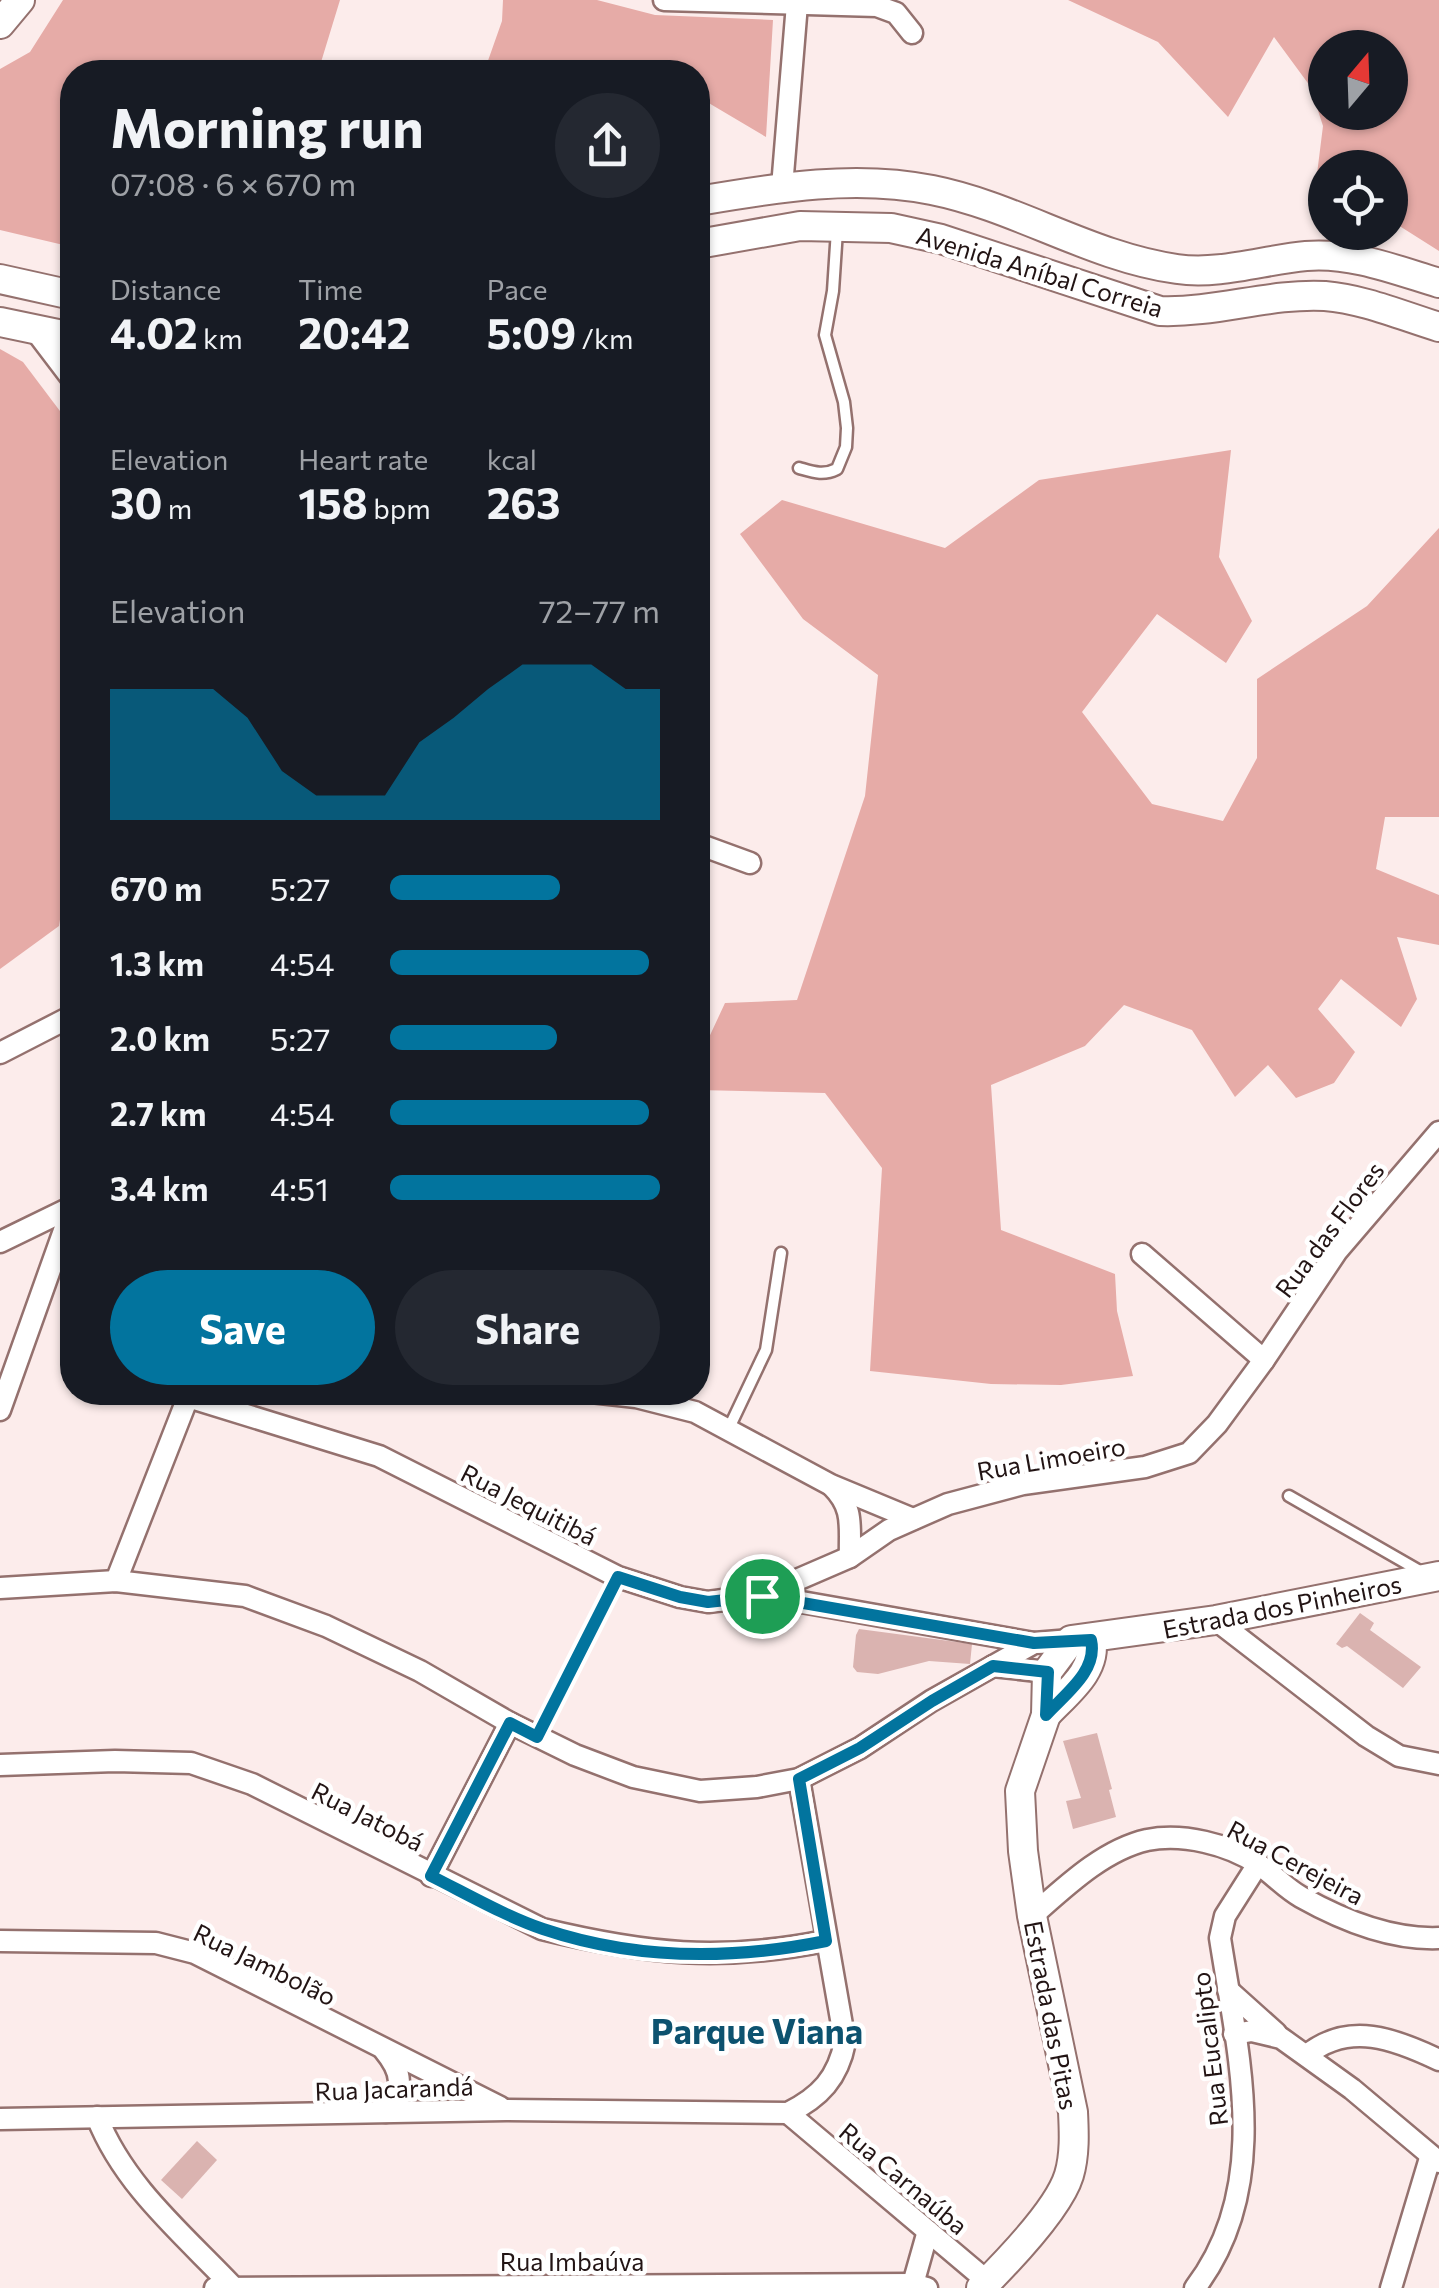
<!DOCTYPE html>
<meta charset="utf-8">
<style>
:root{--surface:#171b24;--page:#242831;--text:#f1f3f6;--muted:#9ea1a6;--accent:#02749e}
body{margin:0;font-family:Commissioner,sans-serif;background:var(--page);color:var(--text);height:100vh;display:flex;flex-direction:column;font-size:38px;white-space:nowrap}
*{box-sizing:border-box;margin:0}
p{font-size:32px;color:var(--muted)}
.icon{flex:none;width:55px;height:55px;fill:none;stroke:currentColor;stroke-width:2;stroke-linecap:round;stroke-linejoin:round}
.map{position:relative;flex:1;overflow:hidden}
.sheet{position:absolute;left:60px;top:60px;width:650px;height:1345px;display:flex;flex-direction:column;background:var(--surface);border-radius:40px;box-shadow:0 2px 8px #0004}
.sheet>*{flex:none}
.needle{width:65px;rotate:19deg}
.tools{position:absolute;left:1308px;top:30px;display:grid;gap:20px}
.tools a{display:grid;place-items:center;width:100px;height:100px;border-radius:50%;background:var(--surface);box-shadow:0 2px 8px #0004;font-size:50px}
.pin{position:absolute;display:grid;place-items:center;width:85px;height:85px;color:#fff;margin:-42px;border:5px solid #fff;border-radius:50%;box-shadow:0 2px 10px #0007}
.round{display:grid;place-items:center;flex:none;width:105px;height:105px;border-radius:52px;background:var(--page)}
.overview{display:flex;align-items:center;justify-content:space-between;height:170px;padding:0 50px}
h1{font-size:55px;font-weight:700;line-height:75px}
.figures{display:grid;grid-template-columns:repeat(3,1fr);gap:15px;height:170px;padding:10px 50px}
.figures div{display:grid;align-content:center}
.figures b{font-size:42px;font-weight:700}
.figures small{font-size:28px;font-weight:400}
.figures p{font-size:28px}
.chart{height:280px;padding:20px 50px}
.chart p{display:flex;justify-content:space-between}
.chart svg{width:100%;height:180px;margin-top:10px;fill:var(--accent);opacity:.7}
.button{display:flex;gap:20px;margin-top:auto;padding:20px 50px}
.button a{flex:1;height:115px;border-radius:60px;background:var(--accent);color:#fff;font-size:40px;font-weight:700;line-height:115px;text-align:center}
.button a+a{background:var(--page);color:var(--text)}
ul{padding:0 50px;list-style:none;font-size:32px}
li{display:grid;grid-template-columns:160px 120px 1fr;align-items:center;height:75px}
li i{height:25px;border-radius:12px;background:var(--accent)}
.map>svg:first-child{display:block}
.forest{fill:#e6aba7;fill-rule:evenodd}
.building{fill:#dab3b0}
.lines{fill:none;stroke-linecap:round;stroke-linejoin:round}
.lane-casing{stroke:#94716e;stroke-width:15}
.street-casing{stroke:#94716e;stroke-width:25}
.secondary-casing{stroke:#94716e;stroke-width:32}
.path{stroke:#a89998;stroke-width:4;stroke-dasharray:10 5;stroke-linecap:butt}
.lane{stroke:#fff;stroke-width:10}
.street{stroke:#fff;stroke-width:20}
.secondary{stroke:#fff;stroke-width:28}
.route-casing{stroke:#fff;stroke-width:20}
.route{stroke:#02749e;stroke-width:12}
.labels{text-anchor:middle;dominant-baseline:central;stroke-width:9;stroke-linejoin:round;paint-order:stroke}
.street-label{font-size:25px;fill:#221414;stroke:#fff}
.district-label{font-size:35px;font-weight:bold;fill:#0d526f;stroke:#fff}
</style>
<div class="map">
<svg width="1439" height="2288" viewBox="0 0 1439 2288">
<rect width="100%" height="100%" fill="#fceceb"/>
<!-- forest -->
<g class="forest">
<path d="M63,0H340L318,72H72V247L0,230V69L30,52Z"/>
<path d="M503,0H597L655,15L773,20L766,137L707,102L698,103V72H484L502,21Z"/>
<path d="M1068,0H1439V251L1390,220V168H1325V179L1317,174L1323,126L1310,86L1274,37L1228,117L1158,42ZM1325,48H1390V112H1325Z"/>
<path d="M0,349L23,362L72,427V844L59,926L0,969Z"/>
<path d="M1231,450L1219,557L1252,621L1226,663L1157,614L1082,712L1152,804L1223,821L1257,758V679L1367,606L1439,528V817H1385L1376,869L1439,895V945L1397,937L1417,999L1401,1027L1341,979L1318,1009L1355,1052L1334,1083L1296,1098L1268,1065L1235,1097L1192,1030L1124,1005L1085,1046L991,1085L1001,1230L1115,1274L1117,1311L1133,1376L1061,1385L991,1384L870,1371L882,1168L825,1093L698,1090V1061L725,1003L797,1000L865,796L878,675L803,619L740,534L782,500L945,548L1039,480Z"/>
</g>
<!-- building -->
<g class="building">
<path d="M1360,1613L1374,1623L1370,1630L1421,1667L1403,1688L1347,1646L1342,1648L1336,1644Z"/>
<path d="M859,1629L972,1644L970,1664L929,1661L878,1674L857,1672L853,1667L856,1635Z"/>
<path d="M1097,1733L1112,1789L1109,1790L1116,1817L1073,1829L1066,1801L1081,1798L1063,1741Z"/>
<path d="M197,2141L217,2160L182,2199L161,2180Z"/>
</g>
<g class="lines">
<defs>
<g id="lane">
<path d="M799,468C813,472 823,476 837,469L846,447L847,428L844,402L825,335L833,291L837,230"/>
<path d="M729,1428L766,1350L781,1253"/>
<path d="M1289,1496L1425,1574"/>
</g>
<g id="street">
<path d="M664,0L877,6L896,13L912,33"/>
<path d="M782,187L797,4"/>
<path d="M34,329L72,379"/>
<path d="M698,844L750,863"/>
<path d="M0,1053L72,1016"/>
<path d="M0,1242L72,1207"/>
<path d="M1142,1254L1264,1360"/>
<path d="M591,1392L636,1397L695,1412L831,1485L913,1519"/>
<path d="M188,1397L379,1456L618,1577L680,1597L708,1602L762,1595L1034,1643"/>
<path d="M0,1410L72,1208"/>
<path d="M832,1486C855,1509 849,1527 850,1557"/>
<path d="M116,1581L190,1392"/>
<path d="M0,1588L116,1581L245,1596L326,1626L420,1671L510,1723L575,1755L633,1777L700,1791L757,1787L799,1779L860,1748L931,1701L1034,1643L1071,1640"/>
<path d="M762,1595L850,1557L889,1530L948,1504L1023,1484L1145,1467L1189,1453L1217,1424L1264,1360L1337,1251L1439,1132"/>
<path d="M1216,1620L1366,1736L1399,1756L1439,1764"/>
<path d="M993,1666L1047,1672"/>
<path d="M0,1765L115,1761L191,1763L252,1784L542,1929C646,1954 720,1962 825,1941"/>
<path d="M431,1876L510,1723"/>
<path d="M1032,1916C1065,1887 1103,1850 1147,1840C1183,1833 1228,1844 1258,1864C1273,1874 1285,1888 1301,1897C1342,1920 1391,1940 1439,1938"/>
<path d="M0,1941L156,1943L195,1953L500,2107"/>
<path d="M1228,1990L1276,2033"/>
<path d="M1234,2034L1252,2031L1281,2038L1352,2089L1439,2162"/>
<path d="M384,2050C403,2073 404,2088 386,2112"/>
<path d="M1307,2055C1349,2021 1395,2039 1439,2060"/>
<path d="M788,2113L987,2281"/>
<path d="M97,2117C124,2186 184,2235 234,2288"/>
<path d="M0,2119L506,2110L788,2113C820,2097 838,2078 845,2042L799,1779"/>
<path d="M913,2284L928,2231"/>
<path d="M215,2288L913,2284L927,2288"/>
<path d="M1195,2288C1273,2186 1238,2055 1220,1938L1225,1916L1258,1864"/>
<path d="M1391,2288L1430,2158"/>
</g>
<g id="secondary">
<path d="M0,24L20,0"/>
<path d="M698,201C775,188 854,174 932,190C1017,207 1091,257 1177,269C1220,275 1263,260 1306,256C1351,252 1396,270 1439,283"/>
<path d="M698,244L800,226L891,228L941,239L1160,311C1216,313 1270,293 1325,296C1363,299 1403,316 1439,327"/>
<path d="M0,279L72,295"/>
<path d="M0,322L72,337"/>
<path d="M1046,1715C1065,1694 1098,1671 1091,1639"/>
<path d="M981,2288C1006,2263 1059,2208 1069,2175C1075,2155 1074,2132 1073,2112L1032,1916L1023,1851L1020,1791L1046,1715L1047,1672L1071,1640L1216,1620L1439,1576"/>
</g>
</defs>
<!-- lane casing -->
<use href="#lane" class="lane-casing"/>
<!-- street casing -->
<use href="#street" class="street-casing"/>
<!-- secondary casing -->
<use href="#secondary" class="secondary-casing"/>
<!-- path -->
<path class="path" d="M546,1720L609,1594"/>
<!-- lane -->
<use href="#lane" class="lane"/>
<!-- street -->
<use href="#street" class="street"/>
<!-- secondary -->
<use href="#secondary" class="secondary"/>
</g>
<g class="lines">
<defs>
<path id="route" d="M618,1577L680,1597L708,1602L762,1596L1034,1643L1091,1640C1098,1671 1065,1694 1046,1715L1048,1672L993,1666L932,1701L860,1748L799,1779L826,1941C732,1960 635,1960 543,1929C505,1916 467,1894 431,1876L510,1723L537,1737Z"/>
</defs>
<!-- route casing -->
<use href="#route" class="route-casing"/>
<!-- route -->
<use href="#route" class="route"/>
</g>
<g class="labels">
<!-- street labels -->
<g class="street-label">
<text transform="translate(1040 271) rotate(17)">Avenida Aníbal Correia</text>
<text transform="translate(1329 1229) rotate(-53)">Rua das Flores</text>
<text transform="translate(1051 1458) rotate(-10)">Rua Limoeiro</text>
<text transform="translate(529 1504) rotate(27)">Rua Jequitibá</text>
<text transform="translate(1282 1606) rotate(-11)">Estrada dos Pinheiros</text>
<text transform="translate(368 1816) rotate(27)">Rua Jatobá</text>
<text transform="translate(1296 1862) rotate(28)">Rua Cerejeira</text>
<text transform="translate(265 1964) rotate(26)">Rua Jambolão</text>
<text transform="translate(1052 2015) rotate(79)">Estrada das Pitas</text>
<text transform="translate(1209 2049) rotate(-97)">Rua Eucalipto</text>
<text transform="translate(394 2088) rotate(-2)">Rua Jacarandá</text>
<text transform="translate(904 2178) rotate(40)">Rua Carnaúba</text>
<text x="572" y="2261">Rua Imbaúva</text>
</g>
<!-- district labels -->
<g class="district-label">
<text x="757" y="2029">Parque Viana</text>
</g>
</g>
</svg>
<div class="tools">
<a><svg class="needle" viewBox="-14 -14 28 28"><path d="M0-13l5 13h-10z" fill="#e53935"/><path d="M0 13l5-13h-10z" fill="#9ea1a6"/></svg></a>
<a><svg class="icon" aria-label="locate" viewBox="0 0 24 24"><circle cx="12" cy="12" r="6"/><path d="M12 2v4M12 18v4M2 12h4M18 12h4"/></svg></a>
</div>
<div class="pin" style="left:762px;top:1596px;background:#1e9e55"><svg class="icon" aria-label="arrive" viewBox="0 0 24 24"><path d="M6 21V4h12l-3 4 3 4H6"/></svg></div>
<section class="sheet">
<div class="overview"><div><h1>Morning run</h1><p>07:08 · 6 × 670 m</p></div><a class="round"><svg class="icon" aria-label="share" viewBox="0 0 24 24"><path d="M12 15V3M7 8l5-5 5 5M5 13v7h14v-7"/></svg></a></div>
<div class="figures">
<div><p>Distance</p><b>4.02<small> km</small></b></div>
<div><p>Time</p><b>20:42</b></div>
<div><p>Pace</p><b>5:09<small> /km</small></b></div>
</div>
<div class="figures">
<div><p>Elevation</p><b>30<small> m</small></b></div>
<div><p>Heart rate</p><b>158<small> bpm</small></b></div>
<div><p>kcal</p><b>263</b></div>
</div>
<div class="chart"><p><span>Elevation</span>72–77 m</p>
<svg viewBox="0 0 160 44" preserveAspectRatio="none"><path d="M0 44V12L10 12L20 12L30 12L40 19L50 32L60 38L70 38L80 38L90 25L100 19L110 12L120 6L130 6L140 6L150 12L160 12V44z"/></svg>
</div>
<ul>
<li><b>670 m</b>5:27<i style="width:63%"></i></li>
<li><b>1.3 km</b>4:54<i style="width:96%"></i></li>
<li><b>2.0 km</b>5:27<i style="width:62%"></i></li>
<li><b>2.7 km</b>4:54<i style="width:96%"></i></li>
<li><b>3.4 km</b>4:51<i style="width:100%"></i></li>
</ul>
<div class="button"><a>Save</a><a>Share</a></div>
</section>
</div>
